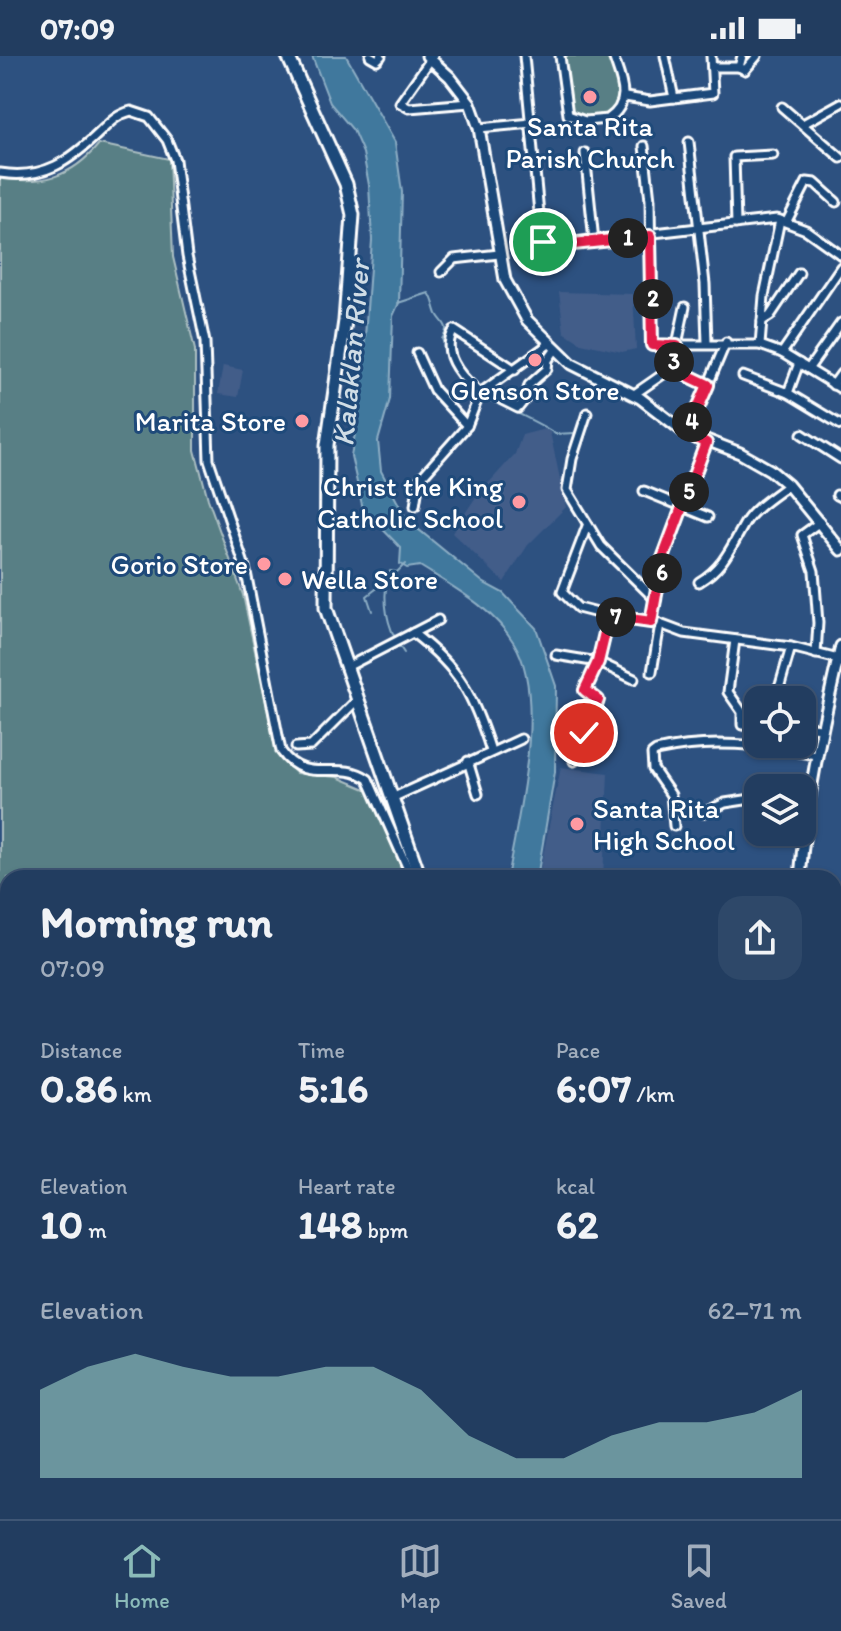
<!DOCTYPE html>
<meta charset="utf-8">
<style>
:root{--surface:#223d60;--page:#2e4869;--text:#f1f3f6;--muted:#a2aebd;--line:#3f5675;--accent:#8bbbb9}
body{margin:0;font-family:Itim,sans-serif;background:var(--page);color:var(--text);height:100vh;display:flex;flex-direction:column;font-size:30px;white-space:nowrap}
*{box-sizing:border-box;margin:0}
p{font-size:26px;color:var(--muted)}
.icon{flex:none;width:44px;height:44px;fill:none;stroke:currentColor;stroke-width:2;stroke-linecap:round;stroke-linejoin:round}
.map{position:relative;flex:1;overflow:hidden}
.panel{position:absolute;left:0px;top:814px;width:842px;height:650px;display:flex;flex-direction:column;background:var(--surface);border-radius:24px 24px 0 0;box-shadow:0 2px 6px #0004,0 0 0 2px var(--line)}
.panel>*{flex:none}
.fabs{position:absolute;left:744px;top:630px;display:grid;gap:16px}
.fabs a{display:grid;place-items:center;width:72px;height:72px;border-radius:16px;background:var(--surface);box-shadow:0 2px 6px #0004,0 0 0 2px var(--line);font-size:40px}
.pin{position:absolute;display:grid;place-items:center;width:68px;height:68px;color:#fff;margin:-34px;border:4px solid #fff;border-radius:50%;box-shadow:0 2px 8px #0007}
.km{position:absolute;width:40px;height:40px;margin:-20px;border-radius:50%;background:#222;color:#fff;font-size:22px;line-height:40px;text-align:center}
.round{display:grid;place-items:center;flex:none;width:84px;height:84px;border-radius:24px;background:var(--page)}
.overview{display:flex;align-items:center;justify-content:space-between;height:136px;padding:0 40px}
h1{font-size:44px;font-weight:800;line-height:60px}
.metrics{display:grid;grid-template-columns:repeat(3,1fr);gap:12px;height:136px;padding:8px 40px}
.metrics div{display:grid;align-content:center}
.metrics b{font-size:40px;font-weight:800}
.metrics small{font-size:22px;font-weight:400}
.metrics p{font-size:22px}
.chart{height:224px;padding:16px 40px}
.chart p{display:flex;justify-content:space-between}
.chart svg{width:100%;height:144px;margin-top:8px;fill:var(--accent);opacity:.7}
.status{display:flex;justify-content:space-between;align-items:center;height:56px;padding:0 40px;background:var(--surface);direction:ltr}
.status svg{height:22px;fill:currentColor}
.tabs{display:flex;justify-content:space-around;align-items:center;height:112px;border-top:2px solid var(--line);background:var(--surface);font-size:22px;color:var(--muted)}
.tabs a{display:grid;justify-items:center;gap:4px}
.tabs .on{color:var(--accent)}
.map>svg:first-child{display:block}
.built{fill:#425d89}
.green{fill:#587f85;stroke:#acbfc2;stroke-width:2}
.water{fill:#41789d;stroke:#8daec4;stroke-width:2}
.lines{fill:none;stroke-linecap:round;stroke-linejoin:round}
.stream{stroke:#8daec4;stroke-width:2}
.river{stroke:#41789d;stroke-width:10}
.minor-casing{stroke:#fff;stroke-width:13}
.major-casing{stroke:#fff;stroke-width:15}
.highway-casing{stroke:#fff;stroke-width:17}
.minor{stroke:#1f4a7a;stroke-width:7}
.major{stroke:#1f4a7a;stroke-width:9}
.highway{stroke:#1f4a7a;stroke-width:11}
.route-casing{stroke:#fff;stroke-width:16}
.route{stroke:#e11d48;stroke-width:10}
.poi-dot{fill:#ff9aa2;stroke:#1f4a7a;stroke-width:3}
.labels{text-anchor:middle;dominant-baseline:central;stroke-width:6;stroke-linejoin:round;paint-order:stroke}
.poi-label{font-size:28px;fill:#fff;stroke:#1f4a7a;text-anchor:end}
.water-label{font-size:30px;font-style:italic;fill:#d0dde6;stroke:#1f4a7a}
</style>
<div class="status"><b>07:09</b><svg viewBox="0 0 49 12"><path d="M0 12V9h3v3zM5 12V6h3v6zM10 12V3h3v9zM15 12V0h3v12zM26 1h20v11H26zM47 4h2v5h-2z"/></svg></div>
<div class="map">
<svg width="841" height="1463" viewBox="0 0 841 1463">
<rect width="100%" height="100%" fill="#2d5180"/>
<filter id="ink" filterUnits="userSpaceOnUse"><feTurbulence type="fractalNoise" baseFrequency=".0125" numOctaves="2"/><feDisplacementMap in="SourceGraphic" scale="16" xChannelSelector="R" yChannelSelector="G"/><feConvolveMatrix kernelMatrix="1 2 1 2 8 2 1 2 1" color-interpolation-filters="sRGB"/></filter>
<g filter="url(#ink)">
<!-- built -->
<g class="built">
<path d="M559,236L633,238L636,293L622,296L581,287L564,276Z"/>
<path d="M223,310L243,314L238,341L218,338Z"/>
<path d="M545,373L550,376L566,451L528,489L504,526L452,477L476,441L515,398L522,379Z"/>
<path d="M561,711L608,717L603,822L539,819Z"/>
<path d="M167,1456H272L274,1463H166Z"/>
</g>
<!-- green -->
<g class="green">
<path d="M560,0H613L625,41L608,63L571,62Z"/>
<path d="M99,88L169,103L173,201L195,294V394L208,443L243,539L277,698L296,717L337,721L368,734L406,822H8V842L0,837V122C42,129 71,122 99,88Z"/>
<path d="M0,1163L8,1166V1345L0,1346Z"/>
</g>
<!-- water -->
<g class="water">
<path d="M312,0H346L395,86L402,136L399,247L393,260L390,343L378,385L381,415L407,464L484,527L503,537L536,572L556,630L555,716L537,822H507C518,761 548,642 514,587C493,552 453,531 420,510L407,512L400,508L401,492L363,453L351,400L360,350L372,184L369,129L363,97L353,74L330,47Z"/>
<path d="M721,1456H768L776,1463H730Z"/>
</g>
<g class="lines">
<!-- stream -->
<g class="stream">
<path d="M398,247L429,237C434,244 434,251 437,258C443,269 451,269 442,283L446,293"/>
<path d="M483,342C492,344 551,373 555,378L575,377"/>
<path d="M372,555L367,540L385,526"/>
<path d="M395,582C385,562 382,536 390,515L397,516L405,508"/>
<path d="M398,588L404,597"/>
</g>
<!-- river -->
<path class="river" d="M281,1463L282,1456"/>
<defs>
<g id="minor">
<path d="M370,0L377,4L381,0"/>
<path d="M433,0L400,47L409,52L470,47"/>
<path d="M524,0L541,178L548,189L777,163L806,174L841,199"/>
<path d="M560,0L568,59L585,65L608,63C633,46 621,24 613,0"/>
<path d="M665,0L674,42"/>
<path d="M742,0L739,11L745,14L757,0"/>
<path d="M712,11H739"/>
<path d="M625,41L650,45L713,37L711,0"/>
<path d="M782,51L841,102"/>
<path d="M803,68L841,47"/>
<path d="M479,72L532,67"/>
<path d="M689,86L705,228L707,287"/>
<path d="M644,90L650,144L652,289H760L782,297L841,333"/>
<path d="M585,97L594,185"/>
<path d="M0,117C44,124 70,105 100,76C110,66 118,58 131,55L149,61L167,84L175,104L187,200L205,286L209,404L245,511L281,695C306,731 338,702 368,723L412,822"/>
<path d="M787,165L807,126L815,127L836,146"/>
<path d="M736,168L734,101L773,99"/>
<path d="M441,216L454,203L499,198"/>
<path d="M762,265L770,260L799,217"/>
<path d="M760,289L764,240L780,164"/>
<path d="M417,297L434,334L467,370"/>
<path d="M782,297L841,211"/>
<path d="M672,312L708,329L726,286"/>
<path d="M809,312L841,267"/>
<path d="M743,320L788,337L841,369"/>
<path d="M833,329L841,318"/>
<path d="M490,331L502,344L518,352L526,342L529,329L547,313L548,304L555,294"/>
<path d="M480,337C462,322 439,298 454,274L515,314"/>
<path d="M788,337L799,307"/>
<path d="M633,339L672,312L685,251"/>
<path d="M587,357L572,403L567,434L601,490L656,544"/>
<path d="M687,377L708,329"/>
<path d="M802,378L841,403"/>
<path d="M644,435L708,461"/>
<path d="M837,439L841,441"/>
<path d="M415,450L419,424L467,370L480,337L549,288"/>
<path d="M587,470L562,536L578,552L609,560L660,568L684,577L791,591L838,603"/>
<path d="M699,526C724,511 731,491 745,467C755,451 774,440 788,429"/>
<path d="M651,566L662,505L706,387"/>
<path d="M413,577C461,614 473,639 491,695"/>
<path d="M735,584L728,636L742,656V669L758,671"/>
<path d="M816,598L818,567L814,515L802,479L820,466"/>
<path d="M556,599L598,606L634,623"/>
<path d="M345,612L438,564"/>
<path d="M652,616L660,568"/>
<path d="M772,638L780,629L791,591"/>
<path d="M802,670L821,672"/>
<path d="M296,691L311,690L357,644"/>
<path d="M468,705L478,738"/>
<path d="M574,705L598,648L585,634L598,606L609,560"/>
<path d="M392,742L521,683"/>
<path d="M703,757L725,747L758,742"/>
<path d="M674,770L671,739L653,713L652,698L656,695C711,682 761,689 816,699"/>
<path d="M4,949L8,988"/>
<path d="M834,1017L841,1027"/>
<path d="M0,1092L8,1085"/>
<path d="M834,1095L841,1094"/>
<path d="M837,1120H841"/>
<path d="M834,1145H841"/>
<path d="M834,1178L841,1177"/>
<path d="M834,1214L841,1212"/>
<path d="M834,1233L841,1229"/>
<path d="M834,1270L841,1271"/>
<path d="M0,1357L8,1355"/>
<path d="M834,1404L841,1368"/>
<path d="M0,1409L8,1412"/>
<path d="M286,1456L288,1463"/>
<path d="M479,1456L485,1463"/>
<path d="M643,1456L646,1463"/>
<path d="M715,1456L725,1463"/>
<path d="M350,1463L356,1456"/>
<path d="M670,1463L679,1456"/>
</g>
<g id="major">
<path d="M427,0L450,21L470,47L479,72L505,224L527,264L572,308L640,342L683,375L740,397L770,414L788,429L841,494"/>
<path d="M800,822C806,743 823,667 841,590"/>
</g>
<g id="highway">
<path d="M288,0L346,128L353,159L345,265L327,389L326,552L420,822"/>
<path d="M154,1463L156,1456"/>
</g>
</defs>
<!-- minor casing -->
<use href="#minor" class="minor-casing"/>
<!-- major casing -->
<use href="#major" class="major-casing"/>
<!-- highway casing -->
<use href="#highway" class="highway-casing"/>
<!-- minor -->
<use href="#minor" class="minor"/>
<!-- major -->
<use href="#major" class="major"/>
<!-- highway -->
<use href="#highway" class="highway"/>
</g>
</g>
<g class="lines" filter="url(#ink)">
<defs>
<path id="route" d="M543,186L554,190L650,180L652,289L677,290L672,312L708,329L687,377L706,387L662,505L651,566L609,560L598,606L585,634L598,644L584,677"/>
</defs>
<!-- route casing -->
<use href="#route" class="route-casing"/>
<!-- route -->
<use href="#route" class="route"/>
</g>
<!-- markers -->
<g class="poi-dot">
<circle cx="590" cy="41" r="8"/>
<circle cx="535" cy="304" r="8"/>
<circle cx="302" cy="365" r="8"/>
<circle cx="519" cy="446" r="8"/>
<circle cx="264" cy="508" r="8"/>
<circle cx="285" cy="523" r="8"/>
<circle cx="577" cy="768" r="8"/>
</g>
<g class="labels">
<!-- poi labels -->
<g class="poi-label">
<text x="590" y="70" text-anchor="middle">Santa Rita<tspan x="590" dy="32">Parish Church</tspan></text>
<text x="535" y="334" text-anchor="middle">Glenson Store</text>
<text x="286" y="365">Marita Store</text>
<text x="503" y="430">Christ the King<tspan x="503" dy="32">Catholic School</tspan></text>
<text x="248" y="508">Gorio Store</text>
<text x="301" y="523" text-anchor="start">Wella Store</text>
<text x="593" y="752" text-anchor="start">Santa Rita<tspan x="593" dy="32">High School</tspan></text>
</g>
<!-- water labels -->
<g class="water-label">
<text transform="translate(351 297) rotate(-85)">Kalaklan River</text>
</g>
</g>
</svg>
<div class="fabs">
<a><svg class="icon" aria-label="locate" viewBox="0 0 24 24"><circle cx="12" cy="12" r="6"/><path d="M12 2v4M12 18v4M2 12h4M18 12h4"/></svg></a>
<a><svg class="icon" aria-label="layers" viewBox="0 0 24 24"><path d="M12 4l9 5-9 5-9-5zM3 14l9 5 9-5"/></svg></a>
</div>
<div class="pin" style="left:543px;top:186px;background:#1e9e55"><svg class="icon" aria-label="arrive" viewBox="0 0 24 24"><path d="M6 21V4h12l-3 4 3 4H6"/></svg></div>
<div class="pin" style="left:584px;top:677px;background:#d93025"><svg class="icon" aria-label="check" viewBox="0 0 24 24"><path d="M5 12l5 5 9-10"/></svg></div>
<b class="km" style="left:628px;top:182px">1</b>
<b class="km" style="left:653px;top:243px">2</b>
<b class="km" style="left:674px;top:306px">3</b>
<b class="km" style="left:692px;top:366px">4</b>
<b class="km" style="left:689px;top:436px">5</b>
<b class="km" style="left:662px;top:517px">6</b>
<b class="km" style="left:616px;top:561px">7</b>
<section class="panel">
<div class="overview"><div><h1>Morning run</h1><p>07:09</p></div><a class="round"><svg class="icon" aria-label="share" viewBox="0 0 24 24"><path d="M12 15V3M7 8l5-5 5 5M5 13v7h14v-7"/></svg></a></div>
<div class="metrics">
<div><p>Distance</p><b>0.86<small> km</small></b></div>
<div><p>Time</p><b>5:16</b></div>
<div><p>Pace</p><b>6:07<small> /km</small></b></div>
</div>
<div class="metrics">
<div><p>Elevation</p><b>10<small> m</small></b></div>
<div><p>Heart rate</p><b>148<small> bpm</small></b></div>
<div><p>kcal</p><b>62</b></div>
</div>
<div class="chart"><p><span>Elevation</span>62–71 m</p>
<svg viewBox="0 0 160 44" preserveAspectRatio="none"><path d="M0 44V17L10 10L20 6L30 10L40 13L50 13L60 10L70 10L80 17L90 31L100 38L110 38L120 31L130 27L140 27L150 24L160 17V44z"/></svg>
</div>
</section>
</div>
<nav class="tabs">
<a class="on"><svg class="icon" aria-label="home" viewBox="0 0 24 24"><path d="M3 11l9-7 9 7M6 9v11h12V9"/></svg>Home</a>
<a><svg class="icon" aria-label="map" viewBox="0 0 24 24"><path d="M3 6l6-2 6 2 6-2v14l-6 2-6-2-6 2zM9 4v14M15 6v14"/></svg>Map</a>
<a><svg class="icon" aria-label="saved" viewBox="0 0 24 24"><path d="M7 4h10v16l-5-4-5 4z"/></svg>Saved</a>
</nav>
